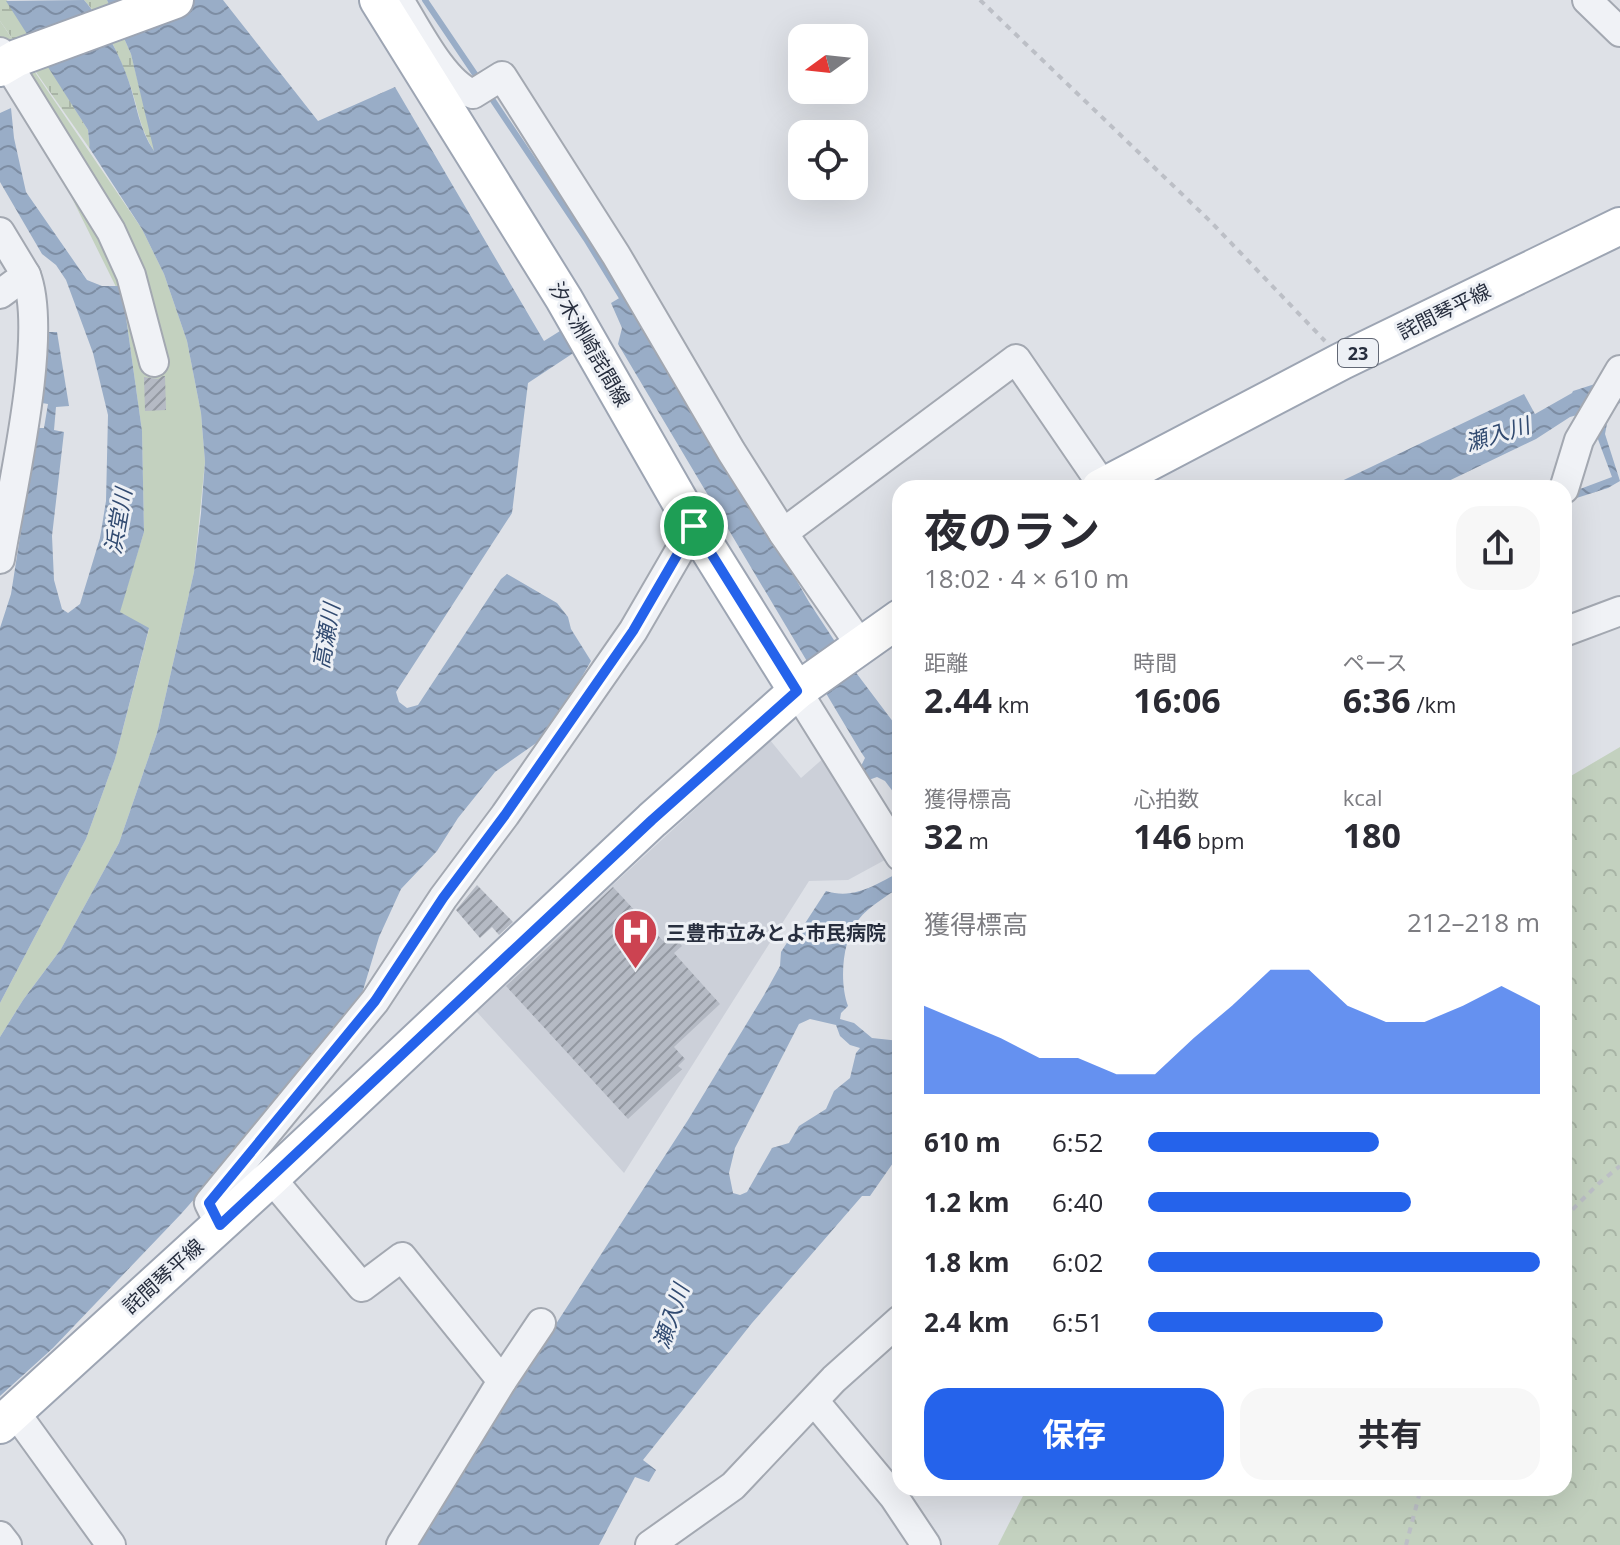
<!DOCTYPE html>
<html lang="ja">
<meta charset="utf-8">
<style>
:root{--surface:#fff;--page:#f7f7f7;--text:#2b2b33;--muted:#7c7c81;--accent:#2563eb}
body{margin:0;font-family:"Open Sans","Noto Sans JP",sans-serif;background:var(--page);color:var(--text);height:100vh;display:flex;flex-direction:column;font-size:30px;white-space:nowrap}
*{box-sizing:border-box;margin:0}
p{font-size:26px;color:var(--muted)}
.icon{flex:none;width:44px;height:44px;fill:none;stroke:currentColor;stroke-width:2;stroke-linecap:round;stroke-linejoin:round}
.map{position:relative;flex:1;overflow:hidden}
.sheet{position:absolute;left:892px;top:480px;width:680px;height:1016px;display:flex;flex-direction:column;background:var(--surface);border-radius:24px;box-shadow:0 8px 32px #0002}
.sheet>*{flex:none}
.needle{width:52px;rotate:255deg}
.fabs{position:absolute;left:788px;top:24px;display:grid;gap:16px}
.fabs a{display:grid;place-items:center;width:80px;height:80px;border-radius:16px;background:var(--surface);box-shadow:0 8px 32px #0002;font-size:40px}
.pin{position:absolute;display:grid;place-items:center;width:68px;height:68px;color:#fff;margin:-34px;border:4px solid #fff;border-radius:50%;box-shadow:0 2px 8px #0007}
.round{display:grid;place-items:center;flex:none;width:84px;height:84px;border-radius:24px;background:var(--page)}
.overview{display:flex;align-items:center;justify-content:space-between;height:136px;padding:0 32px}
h1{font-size:44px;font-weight:700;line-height:60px}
.figures{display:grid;grid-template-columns:repeat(3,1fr);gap:12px;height:136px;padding:8px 32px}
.figures div{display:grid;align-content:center}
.figures b{font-size:34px;font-weight:700}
.figures small{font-size:22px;font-weight:400}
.figures p{font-size:22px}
.chart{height:224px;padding:16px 32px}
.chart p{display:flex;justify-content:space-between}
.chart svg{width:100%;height:144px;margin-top:8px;fill:var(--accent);opacity:.7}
.primary-button{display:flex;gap:16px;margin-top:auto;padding:16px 32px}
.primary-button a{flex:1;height:92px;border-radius:24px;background:var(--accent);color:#fff;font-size:32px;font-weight:700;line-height:92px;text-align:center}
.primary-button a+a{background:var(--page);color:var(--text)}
ul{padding:0 32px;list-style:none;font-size:26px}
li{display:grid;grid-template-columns:128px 96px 1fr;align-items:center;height:60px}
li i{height:20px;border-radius:10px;background:var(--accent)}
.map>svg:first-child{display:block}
.built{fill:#ccd0d9}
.grass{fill:#c3d1bf}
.forest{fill:url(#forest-crowns)}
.wetland{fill:url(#wetland-marsh)}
.water{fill:url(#water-waves);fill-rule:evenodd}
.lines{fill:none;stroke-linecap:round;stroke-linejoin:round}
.stream{stroke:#99adc7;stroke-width:6}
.building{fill:url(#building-hatch)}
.minor-casing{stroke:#a3a8b1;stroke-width:32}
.major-casing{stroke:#9da5b3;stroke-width:40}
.path{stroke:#bcbfc6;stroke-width:4;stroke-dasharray:6 6;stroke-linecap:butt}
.minor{stroke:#f0f2f6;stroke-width:28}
.major{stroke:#fff;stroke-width:36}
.route-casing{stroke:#fff;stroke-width:16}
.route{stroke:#2563eb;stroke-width:10}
.labels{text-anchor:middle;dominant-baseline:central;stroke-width:6;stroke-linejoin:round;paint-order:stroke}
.shield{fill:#edf0f5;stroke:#626875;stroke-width:2}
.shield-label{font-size:18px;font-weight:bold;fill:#272e3e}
.street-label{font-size:20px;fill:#272e3e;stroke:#edf0f5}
.poi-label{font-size:20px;font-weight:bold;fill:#272e3e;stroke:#edf0f5;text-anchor:start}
.water-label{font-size:22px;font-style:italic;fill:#324b71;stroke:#edf0f5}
</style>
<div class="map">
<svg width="1620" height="1545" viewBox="0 0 1620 1545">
<defs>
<pattern id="forest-crowns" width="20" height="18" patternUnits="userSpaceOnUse" patternTransform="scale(2)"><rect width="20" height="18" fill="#c3d1bf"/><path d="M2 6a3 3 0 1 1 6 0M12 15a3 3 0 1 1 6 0" fill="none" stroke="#a8b4a5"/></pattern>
<pattern id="wetland-marsh" width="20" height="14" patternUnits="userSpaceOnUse" patternTransform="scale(2)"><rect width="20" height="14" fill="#c3d1bf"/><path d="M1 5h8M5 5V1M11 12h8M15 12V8" fill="none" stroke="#a8b4a5"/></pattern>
<pattern id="water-waves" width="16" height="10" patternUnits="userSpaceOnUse" patternTransform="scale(2)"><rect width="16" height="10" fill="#99adc7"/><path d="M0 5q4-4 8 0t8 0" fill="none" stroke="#7d8da3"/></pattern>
<pattern id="building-hatch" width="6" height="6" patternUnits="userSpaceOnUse" patternTransform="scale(2)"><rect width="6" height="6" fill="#b5bac4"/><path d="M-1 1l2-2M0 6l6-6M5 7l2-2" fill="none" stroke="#9398a1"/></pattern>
</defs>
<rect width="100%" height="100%" fill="#dee1e7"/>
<!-- built -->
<path class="built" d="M770,740L801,778L826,756L894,855L848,880L809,881L624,1173L476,1011Z"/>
<!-- grass -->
<path class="grass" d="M0,21L142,229L164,274L187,341L201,413L205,462L194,572L157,733L119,843L61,949L23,1000L0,1037V1003L86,839L115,759L149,629L119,613L144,532L142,431L124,303L64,182L0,77Z"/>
<!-- forest -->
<path class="forest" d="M1620,747V1545H998L1027,1488H1564V780Z"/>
<!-- wetland -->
<g class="wetland">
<path d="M0,0H7L88,130L90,149L0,21Z"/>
<path d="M84,0H107L131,54L156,154C137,125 139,106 127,77C117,51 103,20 84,0Z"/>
</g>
<!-- water -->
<g class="water">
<path d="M84,0C101,19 121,57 129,82C137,106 139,129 154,151L131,54L107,0H223L318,121L395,87L544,341L568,326L581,348L528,383L512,513L396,692L399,702L407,708L418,705L501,579L507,574L557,603L568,617L571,629L591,661L549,734L495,772L458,818L437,851L401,889L379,937L361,997L256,1129L181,1214L53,1348L0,1396V1037L23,1000L61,949L119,843L157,733L194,572L201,513L205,462L201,413L187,341L164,274L142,229L90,149L88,130L6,1Z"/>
<path d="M11,108L14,138L26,192L87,280L102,286H118L124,303L142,431L144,532L120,612L149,628L115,759L86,839L0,1003V628L11,594L37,428H44L48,404L42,403L49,332H57L69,406L56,407L54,430L64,432L52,536L54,580L62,609L68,613L80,604L100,538L106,501L108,415L93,353L66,280L56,265L42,254L0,182V113Z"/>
<path d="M631,291L809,602L851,666L900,731V801L885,781L877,777L863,782L859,770L865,758L861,752L618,344L622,328L611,303Z"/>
<path d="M1620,376V403L1610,408L1605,434L1620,481L1608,488L1564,502V495L1612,477L1596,434L1599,409L1570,417L1536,439L1434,488H1327L1524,394L1535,414L1572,393L1573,391Z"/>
<path d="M900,872V887C887,896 868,907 859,919C842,939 839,982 848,1006L841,1013L840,1019L854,1023L872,1038L900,1041V1153L870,1196H862L752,1323L643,1460L656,1470L649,1482L635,1477L599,1545H413L516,1378L554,1327L688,1120L764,995L780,966L781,952L790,938L802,928L826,891C855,900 876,884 900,872ZM810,1019L836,1025L840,1036L850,1045L860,1048L856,1053L850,1078L834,1091L826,1109L799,1126L789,1143L772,1148L747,1192L740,1195L733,1193L729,1173L735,1148L799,1024Z"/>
</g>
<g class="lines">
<!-- stream -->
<g class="stream">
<path d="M425,0L479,80"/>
<path d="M488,93L586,239L624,301"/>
</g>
</g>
<!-- building -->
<g class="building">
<path d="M163,376H165L166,410L145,411L144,377L158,379Z"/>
<path d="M477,885L513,922L499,935L492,927L480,938L456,910Z"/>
<path d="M613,887L663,941L672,934L682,946L674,953L720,1004L674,1047L685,1059L678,1066L682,1069L628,1119L506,986Z"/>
</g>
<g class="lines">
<defs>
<g id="minor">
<path d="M399,0C416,27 443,83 473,94L502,76L616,255L731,451L783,533"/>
<path d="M1587,0L1620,32"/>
<path d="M0,52L111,231L131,275L154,362"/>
<path d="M0,232L26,275L0,294"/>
<path d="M1564,489L1579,440L1620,370"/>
<path d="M0,559C11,492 49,334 26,275"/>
<path d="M1564,632L1620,611"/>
<path d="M861,646L783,533L1016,359L1103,486"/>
<path d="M797,691L900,856"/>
<path d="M271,1178L362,1287L402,1257L502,1381L401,1545"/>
<path d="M220,1225L209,1203L375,1001L443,898L505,815L633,631L694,526"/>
<path d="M502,1381L541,1323"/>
<path d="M815,1402L894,1497L926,1545"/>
<path d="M15,1412L111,1545"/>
<path d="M0,1536L7,1545"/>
<path d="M650,1545L733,1486L834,1379L900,1320"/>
</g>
<g id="major">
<path d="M378,0L564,299L694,526L797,691"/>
<path d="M0,68L17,58L175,0"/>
<path d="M1100,488L1342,361L1620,226"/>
<path d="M0,1425L271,1178L652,820L797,691L900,618"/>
</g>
</defs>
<!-- minor casing -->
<use href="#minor" class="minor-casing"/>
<!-- major casing -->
<use href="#major" class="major-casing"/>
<!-- path -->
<g class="path">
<path d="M980,0L1210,221L1325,341"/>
<path d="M1564,1218L1598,1184L1620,1166"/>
<path d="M1406,1545L1421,1488"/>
</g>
<!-- minor -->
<use href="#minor" class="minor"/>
<!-- major -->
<use href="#major" class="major"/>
</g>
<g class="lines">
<defs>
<path id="route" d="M694,526L797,691L652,820L220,1225L209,1203L375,1001L443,898L505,815L633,631Z"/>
</defs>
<!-- route casing -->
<use href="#route" class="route-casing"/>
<!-- route -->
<use href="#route" class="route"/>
</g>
<!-- icons -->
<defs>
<symbol id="hospital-pin" viewBox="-11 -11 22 30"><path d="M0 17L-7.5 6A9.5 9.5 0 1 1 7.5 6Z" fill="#cc4351" stroke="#edf0f5"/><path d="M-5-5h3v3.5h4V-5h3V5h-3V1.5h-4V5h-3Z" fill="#fff"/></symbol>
</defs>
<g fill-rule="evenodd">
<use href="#hospital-pin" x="610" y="906" width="51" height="69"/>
</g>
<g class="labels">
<!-- shield labels -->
<rect class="shield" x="1338" y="339" width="40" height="28" rx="6"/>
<g class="shield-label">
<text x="1358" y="353">23</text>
</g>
<!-- street labels -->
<g class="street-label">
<text transform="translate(1444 311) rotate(-26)">詫間琴平線</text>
<text transform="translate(590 344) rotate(60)">汐木洲崎詫間線</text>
<text transform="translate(163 1276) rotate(-42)">詫間琴平線</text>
</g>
<!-- poi labels -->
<g class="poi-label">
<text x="666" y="932">三豊市立みとよ市民病院</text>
</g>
<!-- water labels -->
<g class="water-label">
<text transform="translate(1497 433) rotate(-17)">瀬入川</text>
<text transform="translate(117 521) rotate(-80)">浜堂川</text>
<text transform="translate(325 636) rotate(-80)">高瀬川</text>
<text transform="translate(670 1316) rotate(-71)">瀬入川</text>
</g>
</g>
</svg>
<div class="fabs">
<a><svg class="needle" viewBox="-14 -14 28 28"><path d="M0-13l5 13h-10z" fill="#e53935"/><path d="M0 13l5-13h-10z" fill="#7c7c81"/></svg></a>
<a><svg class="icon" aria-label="locate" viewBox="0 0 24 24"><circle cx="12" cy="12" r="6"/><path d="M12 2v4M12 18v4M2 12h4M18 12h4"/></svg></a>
</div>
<div class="pin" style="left:694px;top:526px;background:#1e9e55"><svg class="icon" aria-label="arrive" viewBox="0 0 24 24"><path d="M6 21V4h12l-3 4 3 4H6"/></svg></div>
<section class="sheet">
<div class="overview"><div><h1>夜のラン</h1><p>18:02 · 4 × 610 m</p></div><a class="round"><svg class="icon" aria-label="share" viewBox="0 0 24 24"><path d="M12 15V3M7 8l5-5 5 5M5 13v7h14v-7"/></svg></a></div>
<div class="figures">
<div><p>距離</p><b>2.44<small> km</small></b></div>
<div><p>時間</p><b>16:06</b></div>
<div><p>ペース</p><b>6:36<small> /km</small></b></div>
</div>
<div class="figures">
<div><p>獲得標高</p><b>32<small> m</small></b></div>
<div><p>心拍数</p><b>146<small> bpm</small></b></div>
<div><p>kcal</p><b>180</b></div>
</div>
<div class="chart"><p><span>獲得標高</span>212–218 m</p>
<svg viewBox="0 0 160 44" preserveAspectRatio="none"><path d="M0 44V17L10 22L20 27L30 33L40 33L50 38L60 38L70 27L80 17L90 6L100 6L110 17L120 22L130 22L140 17L150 11L160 17V44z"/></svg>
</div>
<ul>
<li><b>610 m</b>6:52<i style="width:59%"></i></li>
<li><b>1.2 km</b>6:40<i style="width:67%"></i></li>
<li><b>1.8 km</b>6:02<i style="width:100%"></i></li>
<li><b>2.4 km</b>6:51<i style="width:60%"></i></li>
</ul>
<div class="primary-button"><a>保存</a><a>共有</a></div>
</section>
</div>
